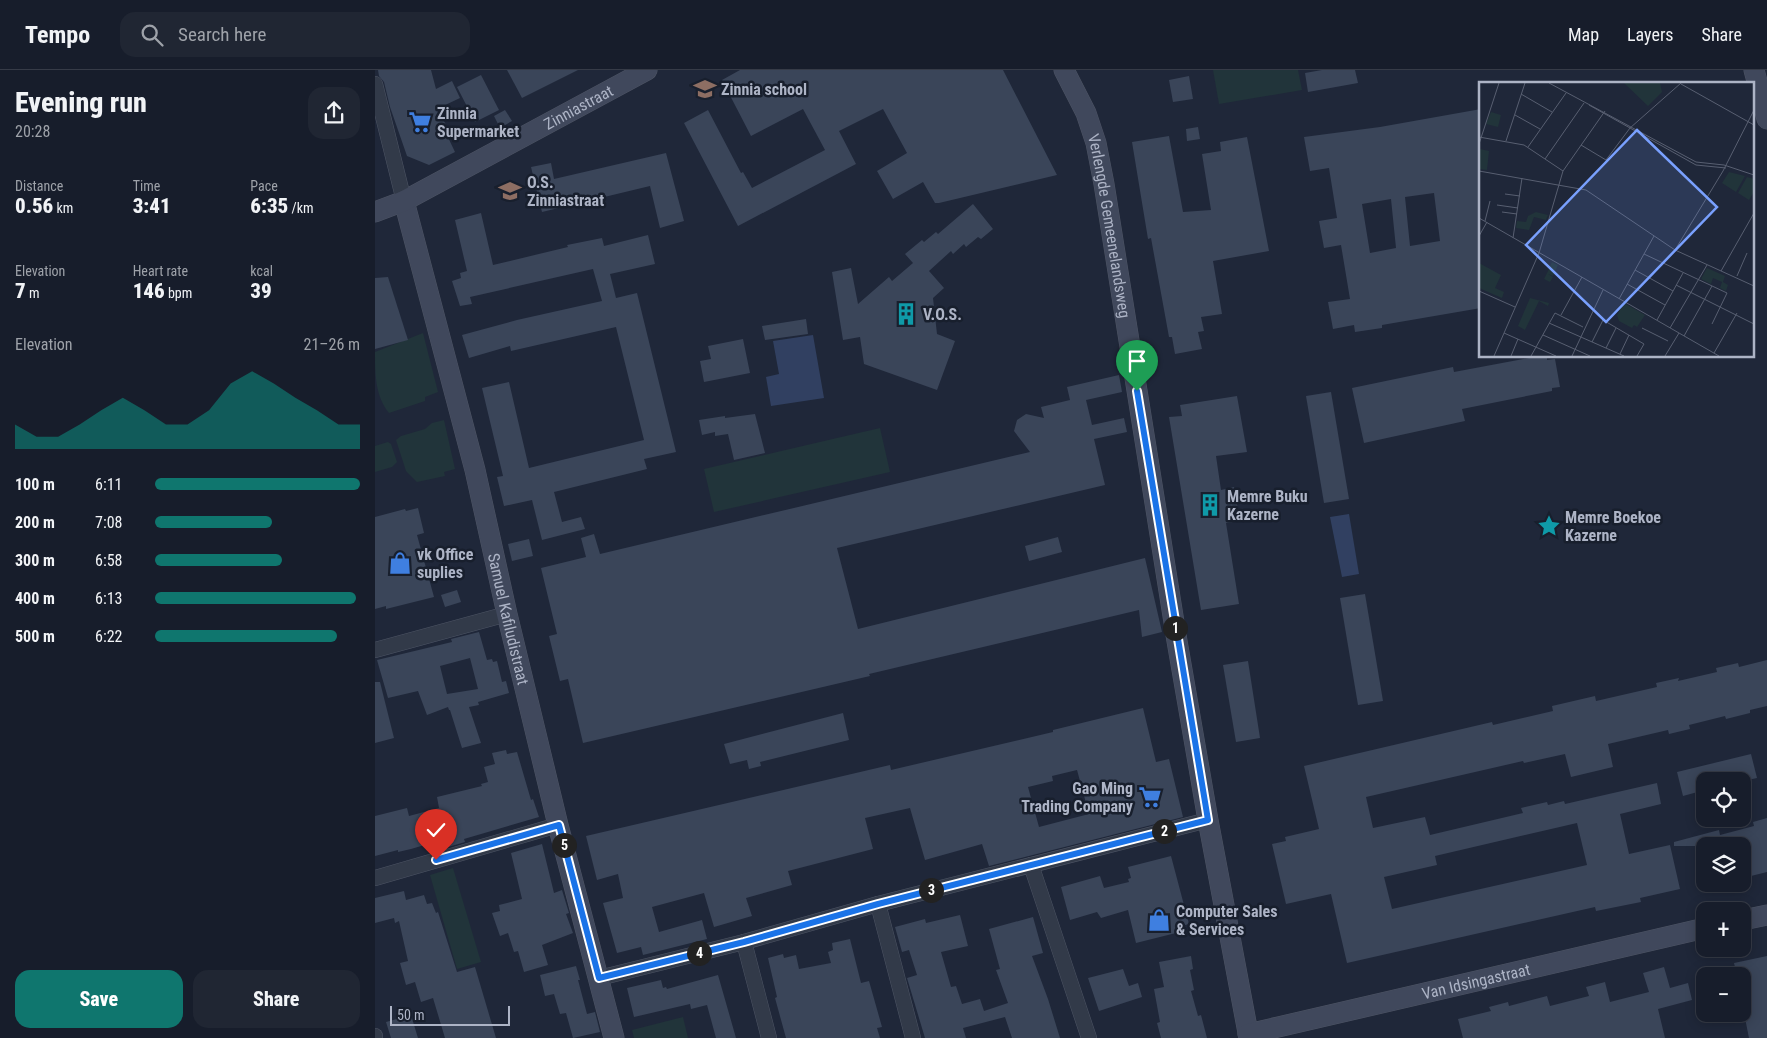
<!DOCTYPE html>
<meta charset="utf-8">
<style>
:root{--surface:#171d2b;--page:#202633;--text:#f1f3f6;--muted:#9ea2a9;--line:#363b47;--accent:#0f766e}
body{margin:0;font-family:"Roboto Condensed",sans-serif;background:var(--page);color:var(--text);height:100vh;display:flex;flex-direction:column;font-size:19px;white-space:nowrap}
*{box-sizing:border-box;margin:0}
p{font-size:16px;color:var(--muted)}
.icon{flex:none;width:28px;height:28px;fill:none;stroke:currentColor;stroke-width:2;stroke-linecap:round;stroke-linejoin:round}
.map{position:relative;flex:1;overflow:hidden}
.details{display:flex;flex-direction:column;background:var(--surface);width:375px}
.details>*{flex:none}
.tools{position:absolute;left:1321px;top:702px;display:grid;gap:10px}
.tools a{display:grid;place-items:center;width:55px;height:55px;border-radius:10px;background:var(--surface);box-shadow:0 2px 12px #0003,0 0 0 1px var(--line);font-size:25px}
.scale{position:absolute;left:15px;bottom:12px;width:120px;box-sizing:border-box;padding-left:5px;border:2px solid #adb4c6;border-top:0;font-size:14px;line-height:18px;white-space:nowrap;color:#adb4c6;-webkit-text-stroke:4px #181f2d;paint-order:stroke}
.pin{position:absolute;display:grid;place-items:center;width:42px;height:42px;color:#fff;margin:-51px -21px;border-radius:50% 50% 50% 0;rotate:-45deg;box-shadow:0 0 5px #0007}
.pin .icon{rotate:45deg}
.km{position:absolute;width:25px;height:25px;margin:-12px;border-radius:50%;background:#222;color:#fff;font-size:14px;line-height:25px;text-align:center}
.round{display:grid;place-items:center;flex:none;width:52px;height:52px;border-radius:15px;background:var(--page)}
.overview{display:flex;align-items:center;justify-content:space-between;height:85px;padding:0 15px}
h1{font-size:28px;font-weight:800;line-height:38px}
.stats{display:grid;grid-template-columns:repeat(3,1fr);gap:8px;height:85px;padding:5px 15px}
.stats div{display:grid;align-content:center}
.stats b{font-size:21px;font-weight:800}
.stats small{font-size:14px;font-weight:400}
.stats p{font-size:14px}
.chart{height:140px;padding:10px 15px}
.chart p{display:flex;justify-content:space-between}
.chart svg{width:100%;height:90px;margin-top:5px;fill:var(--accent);opacity:.7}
.cta{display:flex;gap:10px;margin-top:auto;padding:10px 15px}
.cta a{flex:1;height:58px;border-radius:15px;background:var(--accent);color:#fff;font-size:20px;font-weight:800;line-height:58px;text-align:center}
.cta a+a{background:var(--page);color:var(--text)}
ul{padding:0 15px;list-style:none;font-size:16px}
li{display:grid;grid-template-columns:80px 60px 1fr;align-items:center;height:38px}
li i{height:12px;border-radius:6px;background:var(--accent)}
header{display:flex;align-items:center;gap:30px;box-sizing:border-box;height:70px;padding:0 25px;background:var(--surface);border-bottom:1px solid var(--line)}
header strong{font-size:24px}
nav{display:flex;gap:28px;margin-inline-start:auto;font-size:18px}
.search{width:350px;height:45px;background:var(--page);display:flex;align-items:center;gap:12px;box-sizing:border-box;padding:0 18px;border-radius:15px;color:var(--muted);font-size:19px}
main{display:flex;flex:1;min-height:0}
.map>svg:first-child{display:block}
.green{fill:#21343a}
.water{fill:#314061}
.building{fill:#3a4559;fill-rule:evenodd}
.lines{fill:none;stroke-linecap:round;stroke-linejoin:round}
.street-casing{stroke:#4d5464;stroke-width:16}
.secondary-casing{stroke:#4d5464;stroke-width:21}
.street{stroke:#323a49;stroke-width:15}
.secondary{stroke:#40485c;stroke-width:20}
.route-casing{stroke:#fff;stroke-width:10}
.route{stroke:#1a73e8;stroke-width:6}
.labels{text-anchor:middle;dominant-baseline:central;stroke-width:5;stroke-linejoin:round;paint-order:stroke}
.poi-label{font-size:16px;font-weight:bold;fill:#adb4c6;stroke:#181f2d;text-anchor:start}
.street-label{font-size:16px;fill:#adb4c6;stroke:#181f2d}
.inset-road{fill:none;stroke:#585f71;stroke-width:1}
.view{fill:#79a0fe;fill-opacity:0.15;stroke:#79a0fe;stroke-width:2.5}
.inset-edge{fill:none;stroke:#adb4c6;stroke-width:2.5}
</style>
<header>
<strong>Tempo</strong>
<div class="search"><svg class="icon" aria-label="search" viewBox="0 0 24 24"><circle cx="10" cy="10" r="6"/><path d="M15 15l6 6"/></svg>Search here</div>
<nav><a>Map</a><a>Layers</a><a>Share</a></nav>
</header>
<main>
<section class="details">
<div class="overview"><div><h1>Evening run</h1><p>20:28</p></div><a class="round"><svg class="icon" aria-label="share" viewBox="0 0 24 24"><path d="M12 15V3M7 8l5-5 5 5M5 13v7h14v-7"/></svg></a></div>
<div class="stats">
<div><p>Distance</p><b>0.56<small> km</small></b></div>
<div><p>Time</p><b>3:41</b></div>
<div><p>Pace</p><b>6:35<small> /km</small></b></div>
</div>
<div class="stats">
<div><p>Elevation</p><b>7<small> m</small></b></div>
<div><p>Heart rate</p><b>146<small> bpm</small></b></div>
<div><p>kcal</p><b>39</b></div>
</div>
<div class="chart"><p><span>Elevation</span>21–26 m</p>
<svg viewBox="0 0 160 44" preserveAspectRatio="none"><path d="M0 44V32L10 38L20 38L30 32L40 25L50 19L60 25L70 32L80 32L90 25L100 12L110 6L120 12L130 19L140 25L150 32L160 32V44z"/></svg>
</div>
<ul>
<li><b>100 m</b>6:11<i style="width:100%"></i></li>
<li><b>200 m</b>7:08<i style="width:57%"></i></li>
<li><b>300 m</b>6:58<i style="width:62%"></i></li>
<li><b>400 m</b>6:13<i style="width:98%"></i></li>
<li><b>500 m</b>6:22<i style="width:89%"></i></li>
</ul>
<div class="cta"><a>Save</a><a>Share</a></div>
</section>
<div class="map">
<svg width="1392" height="968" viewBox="0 0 1392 968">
<rect width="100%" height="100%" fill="#1f2739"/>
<!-- green -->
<g class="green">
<path d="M838,0H923L927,20L844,34Z"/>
<path d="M48,263L63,322L50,327V331L14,343C0,326 0,303 0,282Z"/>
<path d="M69,350L80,399L69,402L70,406L42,412L31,401L21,370L26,366L50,359L57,353Z"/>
<path d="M505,358L515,402L339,442L329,399Z"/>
<path d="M13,372L16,374L22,392L17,397L0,402V376Z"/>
<path d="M78,798L106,892L82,899L55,805Z"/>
<path d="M308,947L313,968H259L257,960Z"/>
</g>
<!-- water -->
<g class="water">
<path d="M438,265L449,328L396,336L391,307L404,304L398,271Z"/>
<path d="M974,444L984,504L967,507L955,447Z"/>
</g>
<!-- building -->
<g class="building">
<path d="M3,0H56L61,19L77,11L85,28L66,37L68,44L66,45L73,59L70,61L80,82L54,95L32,86L15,37L9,12L4,6Z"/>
<path d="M132,0H203L147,28Z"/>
<path d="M365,0H628L682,105L564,133H560L548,112L518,129L502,101L532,83L508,39L464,61L481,94L363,156L309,53L333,40L366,103L368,102L377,118L450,80L428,39L376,66L347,10Z"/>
<path d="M947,0H980L983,13L933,22L930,3Z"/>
<path d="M106,5L124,40L100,52L82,17Z"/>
<path d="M814,6L818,29L798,32L794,10Z"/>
<path d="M1106,39V238L1007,255V258L980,262L979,255L958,259L953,232L975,229L966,175L949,178L944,151L962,148L954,98L935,101L929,67L1005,57ZM1059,123L1065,171L1035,176L1030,127ZM1016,129L1021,178L995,183L987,134Z"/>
<path d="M130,40L137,51L125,58L119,46Z"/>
<path d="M823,57L825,69L812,71L811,59Z"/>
<path d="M794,66L808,142L836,140L827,84L846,81L845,72L872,67L894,181L838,191L847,244L826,247L829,261L823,262L827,279L800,284L797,267H794L776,168L773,169L757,72Z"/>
<path d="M291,83L309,151L285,158L275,116L167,142L156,97L176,93L179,109Z"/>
<path d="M598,134L618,159L606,169L603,167L591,177L589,174L578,184L576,181L554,201L569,218L558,228L562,264L580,271L562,320L489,294L485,267L468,270L457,202L476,198L483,234L514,207L517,211L538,193L530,184L547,170L549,172L561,162L563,164Z"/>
<path d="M106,143L118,195L193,177L192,175L227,168L229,176L273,165L280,194L235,204L241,228L262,223L301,382L269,389L272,399L179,422L187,452L206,447L210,459L167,470L157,430L129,436L122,407L128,406L107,318L134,312L154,398L269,370L241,257L136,281L135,276L94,288L87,265L142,250L227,231L218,199L95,227L97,234L85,236L77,211L86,208L85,203L92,201L80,150Z"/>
<path d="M13,207L33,270L0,279V208Z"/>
<path d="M431,249L433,264L390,270L387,256Z"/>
<path d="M368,269L375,303L329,312L325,291L336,289L333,276Z"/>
<path d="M1165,286H1172V290L1180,289L1185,317L1177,318V321L1087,339L1090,351L989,373L977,318L1078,297L1079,302Z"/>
<path d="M744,305L747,322L711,330L717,355L749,348L752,362L719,369L730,415L462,478L483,559L770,488L787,562L767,567L764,540L494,604L495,606L208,673L193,609L185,611L174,566L182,564L166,498L211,487L206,468L219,464L225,484L655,382L639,361L642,350L651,344L669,348L666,337L695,330L692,317Z"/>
<path d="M956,322L974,429L949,433L931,326Z"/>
<path d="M862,326L872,382L841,386L846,420L859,417L865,451L851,453L864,534L826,540L794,347L807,346L805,335Z"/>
<path d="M380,344L390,383L359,390L353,364L340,366V362L327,365L324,350L350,346V348Z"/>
<path d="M43,438L49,463L42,465L59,527L11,539V536L0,539V447L30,439L31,441Z"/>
<path d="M683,467L687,482L654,491L650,476Z"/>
<path d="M154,469L158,486L137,491L133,474Z"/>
<path d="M82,520L86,532L70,537L66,525Z"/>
<path d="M990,524L1008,631L983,635L965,528Z"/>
<path d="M104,562L112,590L117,589L118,592L122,591L127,612L131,611L134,623L103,632L104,635L94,637L106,673L87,678L75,640H74L73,637L52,645L43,621L13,628L2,590L77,572L76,569ZM95,588L103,619L72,624L65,596Z"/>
<path d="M1392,590V636L1375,640V643L1351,649L1350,646L1314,655L1315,659L1294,664L1293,660L1233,674L1238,697L1196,707L1190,684L1149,693L1148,691L991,727L998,758L1050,747L1055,765L1148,743L1146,738L1172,732L1173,735L1189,731L1190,734L1282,713L1286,734L1245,744L1254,784L1295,775L1305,819L1265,828L1266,832L1221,841L1220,837L972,893L956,824L911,834L897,774L911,771L910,767L944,759L929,696L1117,652L1118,655L1178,641L1177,636L1220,626L1221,631L1282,617L1281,613L1304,608L1303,611L1342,602L1341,598L1363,593L1364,597ZM1202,753L1212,795L1017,839L1009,807L1062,795L1060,786Z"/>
<path d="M873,591L885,668L861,672L848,595Z"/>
<path d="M0,612H5L19,668L0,673Z"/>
<path d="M768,638L781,692L794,689L808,747L614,796L607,774L550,790L535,738L490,748L498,779L413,801L417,815L371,828L377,846L339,857L329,823L277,837L284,862L327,850L332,869L268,885L266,877L242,883L228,833L248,828L243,804L222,810L211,766L515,695L516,700L678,662V660ZM702,700L714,744L664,757L653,717L678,711L677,706Z"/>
<path d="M468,643L474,670L385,692L386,696L374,699L372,690L355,694L349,674Z"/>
<path d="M131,680L132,684L142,682L156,730L158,729L164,747L89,769L90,772L73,777L70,769L36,779L23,782V780L0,786V746L32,738L34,746L64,738L62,727L107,716L106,714L113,712L109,697L120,694L117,683Z"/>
<path d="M1376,684L1382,708L1368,711H1330V720L1308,726L1302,702Z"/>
<path d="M1392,748V802L1368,808V776H1299V772L1344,760L1345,765L1379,756L1378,752Z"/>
<path d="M167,774L179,823L187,820L194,843L191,844L198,863L167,875L173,895L149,902L143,881L139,882L133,863L125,866L117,843L125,841L124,835L147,829L136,783Z"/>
<path d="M796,786L814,854L803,857L805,862L761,873L753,840L726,848L722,842L695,850L686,817L725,806L729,818L754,812L753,809L756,808L753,797Z"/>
<path d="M29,821L31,830L49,825L52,834L57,833L61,843L63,842L82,902L100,897L121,968H70L58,928L46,932L40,912L31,915L25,893L33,891L24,851L20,853L19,848L0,853V828Z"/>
<path d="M585,845L593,876L566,882L576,917L581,916L587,934L605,929L609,941L633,933L621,900L625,899L614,859L658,847L668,883L657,886L673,929L685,968H637L630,947L588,958L591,968H550L532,908L542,905L534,880L527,882L520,857L550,849L551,853Z"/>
<path d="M475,869L486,913L494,911L507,957L502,958L505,968H411L400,928L402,927L393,888L408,884L409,888L421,885L424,899L456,893L453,882L458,880L457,873Z"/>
<path d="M816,886L818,899L815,900L819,920L816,921L823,946L826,945L832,968H786L782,953L785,952L779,919L789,917L784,892Z"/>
<path d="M1392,886V968H1374L1368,938V906H1362L1359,893Z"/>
<path d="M201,896L205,910H203L212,944L220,942L225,962L198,968L191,943L185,944L179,924L170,926L165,905Z"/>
<path d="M1289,897L1295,918L1313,913L1317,930L1283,939L1290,968H1088L1083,949L1116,941L1114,937L1133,932L1134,936L1172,926L1175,936L1214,926L1211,917L1230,912L1235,932L1274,922L1268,903Z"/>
<path d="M748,899L754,916L763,913L767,927L724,941L713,908Z"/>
<path d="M343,905L361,968H341L332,935L316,939L315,934L259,947L252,918L286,910L288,918L291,917L292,919Z"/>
<path d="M36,945L43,968H16L11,952Z"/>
</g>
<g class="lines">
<defs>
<g id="street">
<path d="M0,14L29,131"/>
<path d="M0,580L132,544"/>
<path d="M656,795L714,968"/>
<path d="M0,808L183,755"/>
<path d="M503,834L538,968"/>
<path d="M369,872L394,968"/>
<path d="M224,908L369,872L503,834L833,750"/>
<path d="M0,966V968"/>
</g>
<g id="secondary">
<path id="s1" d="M689,0L711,43L721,73L729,114L802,571L833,750L874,968"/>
<path d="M1379,0L1392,49"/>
<path id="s2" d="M29,131L100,400L132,544L183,755L239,968"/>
<path id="s3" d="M0,142L29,131L272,0"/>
<path d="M1368,850L1392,845"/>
<path id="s4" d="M873,964L1330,858"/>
</g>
</defs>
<!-- street casing -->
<use href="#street" class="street-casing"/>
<!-- secondary casing -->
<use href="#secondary" class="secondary-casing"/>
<!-- street -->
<use href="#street" class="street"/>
<!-- secondary -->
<use href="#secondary" class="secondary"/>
</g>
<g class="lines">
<defs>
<path id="route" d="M61,790L184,755L224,908L369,872L503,834L833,750L762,321"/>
</defs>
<!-- route casing -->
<use href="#route" class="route-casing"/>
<!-- route -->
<use href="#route" class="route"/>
</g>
<!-- icons -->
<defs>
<symbol id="school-bare" viewBox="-9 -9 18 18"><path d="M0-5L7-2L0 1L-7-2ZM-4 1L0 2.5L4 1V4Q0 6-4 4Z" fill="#8d6e63" stroke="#181f2d" stroke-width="2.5" paint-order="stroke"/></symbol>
<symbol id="supermarket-bare" viewBox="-9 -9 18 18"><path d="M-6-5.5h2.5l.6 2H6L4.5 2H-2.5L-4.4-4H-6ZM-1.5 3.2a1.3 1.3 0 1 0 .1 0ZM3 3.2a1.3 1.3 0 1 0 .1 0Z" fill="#3f7fe0" stroke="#181f2d" stroke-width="2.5" paint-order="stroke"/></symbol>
<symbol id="building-bare" viewBox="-9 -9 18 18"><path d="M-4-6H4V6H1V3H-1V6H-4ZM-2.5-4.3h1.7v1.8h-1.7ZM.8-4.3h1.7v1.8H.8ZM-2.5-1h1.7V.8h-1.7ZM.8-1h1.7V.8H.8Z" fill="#0f9aa8" stroke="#181f2d" stroke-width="2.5" paint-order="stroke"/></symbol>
<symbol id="sight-bare" viewBox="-9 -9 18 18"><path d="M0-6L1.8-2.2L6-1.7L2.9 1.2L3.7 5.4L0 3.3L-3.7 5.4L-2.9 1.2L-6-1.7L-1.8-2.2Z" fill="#0f9aa8" stroke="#181f2d" stroke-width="2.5" paint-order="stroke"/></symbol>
<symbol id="shop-bare" viewBox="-9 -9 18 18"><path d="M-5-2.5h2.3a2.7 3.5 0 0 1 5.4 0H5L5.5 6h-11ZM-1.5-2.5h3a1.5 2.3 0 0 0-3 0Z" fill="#3f7fe0" stroke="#181f2d" stroke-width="2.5" paint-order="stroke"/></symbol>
</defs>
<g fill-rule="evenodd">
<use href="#school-bare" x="314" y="3" width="32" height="32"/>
<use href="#supermarket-bare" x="29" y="36" width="32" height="32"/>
<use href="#school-bare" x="119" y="105" width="32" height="32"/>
<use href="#building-bare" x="515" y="228" width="32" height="32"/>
<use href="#building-bare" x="819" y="419" width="32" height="32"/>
<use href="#sight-bare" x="1158" y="440" width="32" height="32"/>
<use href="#shop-bare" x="9" y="477" width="32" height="32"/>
<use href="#supermarket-bare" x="759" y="711" width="32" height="32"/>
<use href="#shop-bare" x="768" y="834" width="32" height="32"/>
</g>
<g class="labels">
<!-- poi labels -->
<g class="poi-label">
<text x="346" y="19">Zinnia school</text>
<text x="62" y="43">Zinnia<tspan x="62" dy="18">Supermarket</tspan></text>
<text x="152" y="112">O.S.<tspan x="152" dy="18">Zinniastraat</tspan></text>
<text x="548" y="244">V.O.S.</text>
<text x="852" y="426">Memre Buku<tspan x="852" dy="18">Kazerne</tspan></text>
<text x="1190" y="447">Memre Boekoe<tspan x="1190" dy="18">Kazerne</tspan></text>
<text x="42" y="484">vk Office<tspan x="42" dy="18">suplies</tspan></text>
<text x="758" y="718" text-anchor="end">Gao Ming<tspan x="758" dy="18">Trading Company</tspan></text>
<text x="801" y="841">Computer Sales<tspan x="801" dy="18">&amp; Services</tspan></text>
</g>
<!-- street labels -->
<g class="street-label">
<text stroke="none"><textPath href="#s3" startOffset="229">Zinniastraat</textPath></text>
<text stroke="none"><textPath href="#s1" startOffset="164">Verlengde Gemeenelandsweg</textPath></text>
<text stroke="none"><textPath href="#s2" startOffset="431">Samuel Kafiludistraat</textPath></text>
<text stroke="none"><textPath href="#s4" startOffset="234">Van Idsingastraat</textPath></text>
</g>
</g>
<!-- overview -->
<g transform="translate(1104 12)">
<rect width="275" height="275" fill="#1f2739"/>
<path d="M145,1H181L183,10L169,24ZM12,30L22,33L19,45L7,42ZM1,67L10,69L8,88L0,87ZM250,90L266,94L257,110L243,101ZM268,95L275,97V110L270,118L259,111ZM57,130L69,133L67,138L55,135L50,148L37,146L38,139L47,140L49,134ZM73,180L79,183L74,194L69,192L74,195L71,200L65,197L70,187L74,188L70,186ZM0,181L22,193L16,206L25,210L23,216L0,206ZM228,186L246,194L244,200L249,203L247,209L241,206L243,200L234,196L232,202L222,197ZM51,216L70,221L69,224L60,219L46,248L39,244ZM145,221L166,233L158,245L155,243L153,246L140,239L138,233Z" fill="#21343a"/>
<path class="inset-road" d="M70,1L217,80L245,83L275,93M202,2L275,43M42,12L73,30M110,23L217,83L247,86M275,28L244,89L196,168L275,204M36,33L61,47M0,55L45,63L84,89M27,59L46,1M0,62L20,1M102,63L127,78L151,46L202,1M49,65L87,11M66,77L105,21M0,89L107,108L196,168M26,112L41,114M18,123L39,126M23,130L38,132M0,136L240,274M6,139L11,119M0,154L8,140M34,156L43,96M165,172L248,211L233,242M156,188L194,209M242,189L275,131M258,194L268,171M148,202L186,223M197,203L275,242M0,209L36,225M140,217L175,154M82,233L103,195M178,238L204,191M70,241L145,274M163,246L189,259M191,246L228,183M25,251L77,274M64,253L111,274M205,254L233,204M113,260L124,238L165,262L158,274M127,266L137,246M235,271L258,231M141,272L150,253M15,274L60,171L84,89L126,29M32,274L39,257M52,274L76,231L104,245M93,274L124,208M186,274L200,251"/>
<path class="view" d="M158,48L238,125L127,240L47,163Z"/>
<rect width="275" height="275" class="inset-edge"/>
</g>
</svg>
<div class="tools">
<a><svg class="icon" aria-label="locate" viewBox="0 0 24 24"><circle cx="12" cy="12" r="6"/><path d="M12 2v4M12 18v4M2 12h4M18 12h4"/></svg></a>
<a><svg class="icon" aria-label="layers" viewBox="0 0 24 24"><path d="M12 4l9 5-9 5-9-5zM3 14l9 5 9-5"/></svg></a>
<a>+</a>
<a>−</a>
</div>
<div class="scale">50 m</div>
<div class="pin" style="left:762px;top:321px;background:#1e9e55"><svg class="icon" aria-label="arrive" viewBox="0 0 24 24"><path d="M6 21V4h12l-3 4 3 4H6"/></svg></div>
<div class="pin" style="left:61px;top:790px;background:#d93025"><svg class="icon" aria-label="check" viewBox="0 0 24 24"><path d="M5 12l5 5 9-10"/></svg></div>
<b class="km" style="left:800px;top:558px">1</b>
<b class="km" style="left:789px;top:761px">2</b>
<b class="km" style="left:556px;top:820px">3</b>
<b class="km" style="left:324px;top:883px">4</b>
<b class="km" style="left:189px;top:775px">5</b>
</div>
</main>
